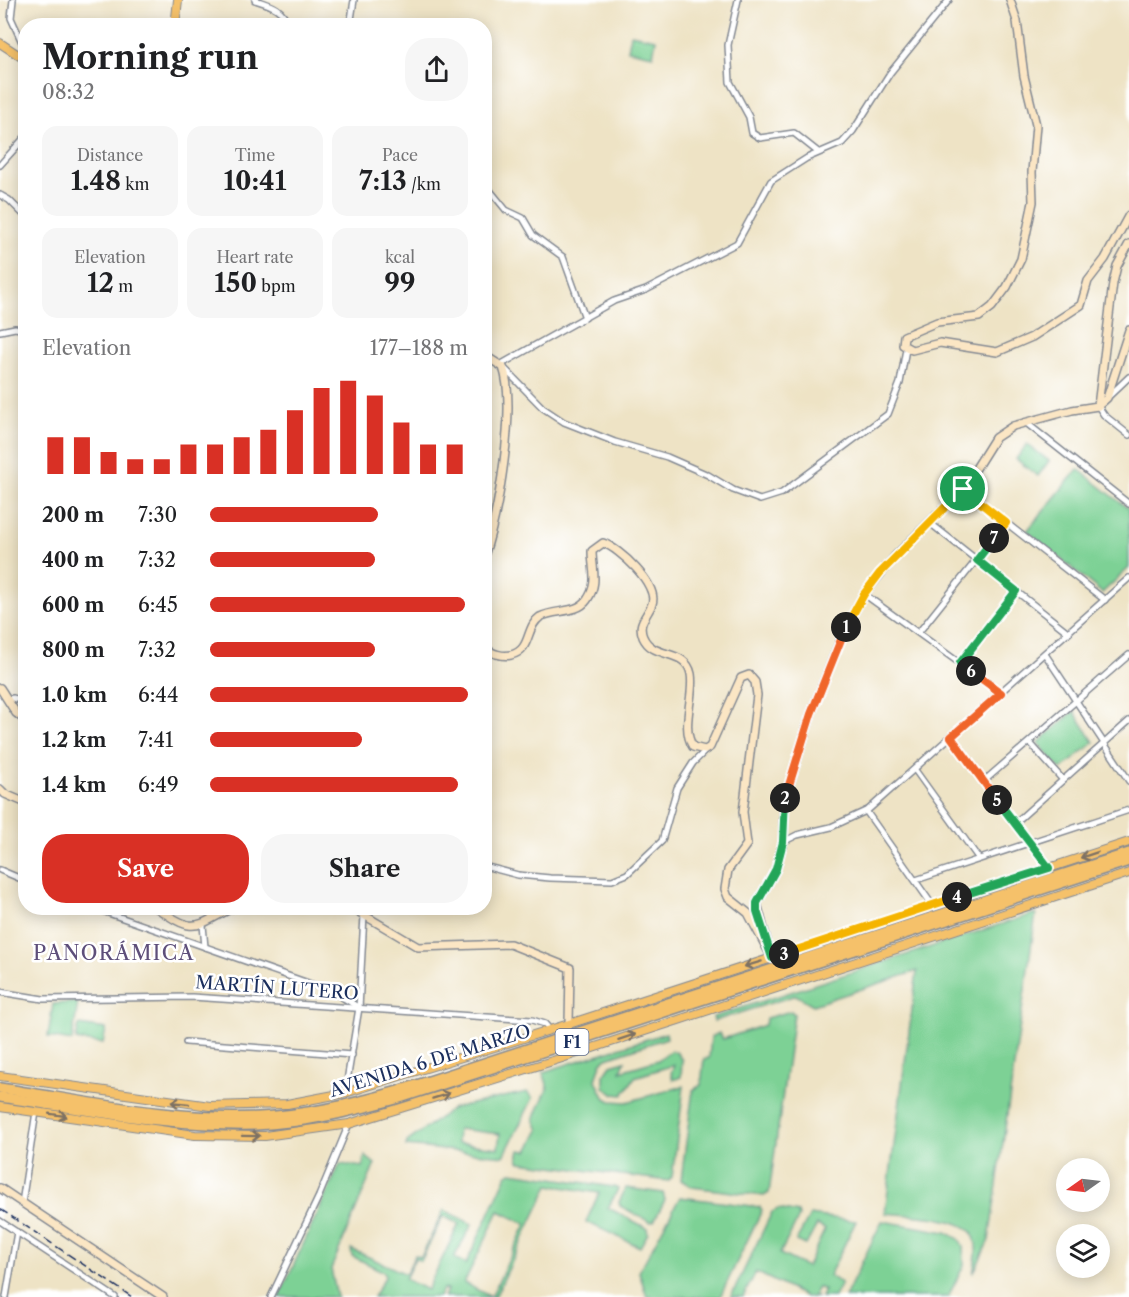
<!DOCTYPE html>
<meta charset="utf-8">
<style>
:root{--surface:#fff;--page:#f6f6f6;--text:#202124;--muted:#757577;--accent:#d93025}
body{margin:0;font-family:"Libre Caslon Text",serif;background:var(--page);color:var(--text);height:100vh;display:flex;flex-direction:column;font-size:22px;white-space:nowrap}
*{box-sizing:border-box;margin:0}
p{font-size:20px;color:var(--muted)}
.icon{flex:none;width:33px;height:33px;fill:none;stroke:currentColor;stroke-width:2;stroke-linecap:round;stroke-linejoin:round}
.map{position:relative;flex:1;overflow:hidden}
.drawer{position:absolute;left:18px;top:18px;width:474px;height:897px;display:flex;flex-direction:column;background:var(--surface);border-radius:24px;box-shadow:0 3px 15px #0003}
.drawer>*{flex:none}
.needle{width:39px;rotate:256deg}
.buttons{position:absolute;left:1056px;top:1158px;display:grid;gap:12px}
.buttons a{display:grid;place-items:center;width:54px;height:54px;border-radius:50%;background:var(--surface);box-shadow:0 3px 15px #0003;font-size:30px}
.pin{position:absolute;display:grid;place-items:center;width:51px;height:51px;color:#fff;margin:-26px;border:3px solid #fff;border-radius:50%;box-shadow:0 2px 6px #0007}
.km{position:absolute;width:30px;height:30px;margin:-15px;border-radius:50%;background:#222;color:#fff;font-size:16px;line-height:30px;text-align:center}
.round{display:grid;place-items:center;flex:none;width:63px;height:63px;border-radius:24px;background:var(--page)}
.summary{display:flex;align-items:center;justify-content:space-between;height:102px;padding:0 24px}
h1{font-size:33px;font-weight:800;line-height:45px}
.metrics{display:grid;grid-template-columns:repeat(3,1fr);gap:9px;height:102px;padding:6px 24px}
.metrics div{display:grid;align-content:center;border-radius:15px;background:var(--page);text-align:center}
.metrics b{font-size:26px;font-weight:800}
.metrics small{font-size:16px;font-weight:400}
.metrics p{font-size:16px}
.chart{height:168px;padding:12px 24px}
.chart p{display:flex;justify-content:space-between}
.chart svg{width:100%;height:108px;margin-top:6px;stroke:var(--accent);stroke-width:6}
.action{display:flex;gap:12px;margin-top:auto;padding:12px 24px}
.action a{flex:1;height:69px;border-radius:24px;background:var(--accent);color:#fff;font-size:24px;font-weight:800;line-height:69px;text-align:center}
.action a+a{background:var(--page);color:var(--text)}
ul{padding:0 24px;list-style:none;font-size:20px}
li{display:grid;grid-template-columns:96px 72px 1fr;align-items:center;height:45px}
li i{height:15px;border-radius:8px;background:var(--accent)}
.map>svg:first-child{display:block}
.green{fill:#7dd195;stroke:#4c807a;stroke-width:1.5;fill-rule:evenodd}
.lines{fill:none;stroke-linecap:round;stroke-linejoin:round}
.street-casing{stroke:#848992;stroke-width:8}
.secondary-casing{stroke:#848992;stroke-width:10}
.primary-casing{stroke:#848992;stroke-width:10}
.highway-casing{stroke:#848992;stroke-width:12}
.street{stroke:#fff;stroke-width:5}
.secondary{stroke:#fbe6c4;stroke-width:7}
.primary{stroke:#f5c16b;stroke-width:8}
.highway{stroke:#f5c16b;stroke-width:9}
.rail{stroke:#1b2f5e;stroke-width:1.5;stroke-dasharray:9 4.5;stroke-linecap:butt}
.oneway{stroke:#7d7164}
.split-1-casing{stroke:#fff;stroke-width:12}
.split-2-casing{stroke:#fff;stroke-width:12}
.split-3-casing{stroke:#fff;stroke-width:12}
.split-4-casing{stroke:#fff;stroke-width:12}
.split-5-casing{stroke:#fff;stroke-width:12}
.split-6-casing{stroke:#fff;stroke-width:12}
.split-7-casing{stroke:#fff;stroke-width:12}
.split-8-casing{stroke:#fff;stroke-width:12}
.split-1{stroke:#f5b400;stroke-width:8}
.split-2{stroke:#f0652b;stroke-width:8}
.split-3{stroke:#22a559;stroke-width:8}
.split-4{stroke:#f5b400;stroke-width:8}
.split-5{stroke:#22a559;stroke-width:8}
.split-6{stroke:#f0652b;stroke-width:8}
.split-7{stroke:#22a559;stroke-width:8}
.split-8{stroke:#f5b400;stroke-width:8}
.labels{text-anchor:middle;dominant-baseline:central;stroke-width:5;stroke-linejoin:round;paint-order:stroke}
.shield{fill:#fff;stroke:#5f6d8e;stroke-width:1.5}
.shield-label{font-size:16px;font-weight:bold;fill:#1b2f5e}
.street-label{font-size:18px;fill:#1b2f5e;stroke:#fff}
.neighbourhood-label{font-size:20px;letter-spacing:1.5px;fill:#5e4f7a;stroke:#fff}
</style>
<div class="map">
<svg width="1129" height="1297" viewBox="0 0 1129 1297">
<rect width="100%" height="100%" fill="#fff"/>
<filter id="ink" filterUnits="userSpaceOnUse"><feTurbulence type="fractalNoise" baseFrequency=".0167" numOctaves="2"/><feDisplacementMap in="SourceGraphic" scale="12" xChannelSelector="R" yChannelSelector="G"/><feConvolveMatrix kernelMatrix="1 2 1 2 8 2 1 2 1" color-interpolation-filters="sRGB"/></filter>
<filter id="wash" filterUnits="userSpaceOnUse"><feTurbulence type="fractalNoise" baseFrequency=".008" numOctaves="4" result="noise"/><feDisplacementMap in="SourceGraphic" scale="24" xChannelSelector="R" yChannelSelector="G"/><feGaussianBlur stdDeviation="1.35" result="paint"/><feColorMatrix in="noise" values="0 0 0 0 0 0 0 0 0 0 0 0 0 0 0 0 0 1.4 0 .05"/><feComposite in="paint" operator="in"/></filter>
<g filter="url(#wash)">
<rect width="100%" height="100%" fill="#eee3c5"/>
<!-- green -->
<g class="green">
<path d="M631,34L656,39L653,55L628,50Z"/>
<path d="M1027,444L1049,461L1038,476L1016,459Z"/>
<path d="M1078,469L1129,509V568L1102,593L1027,531Z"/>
<path d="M1074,711L1094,742L1061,770L1038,743Z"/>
<path d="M1036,913L989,1240L973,1274C975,1261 980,1243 971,1232C957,1216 906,1215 885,1213L917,971L813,1005L796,995L714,1021L713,1017Z"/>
<path d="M78,1002L72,1041L48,1037L53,1004Z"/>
<path d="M791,1011L794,1014L769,1193L764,1196L692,1187L681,1180L693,1090L701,1085L704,1059L709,1058L711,1037L719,1033L723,1039L765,1025L766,1018Z"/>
<path d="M79,1025L106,1029L103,1044L76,1040Z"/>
<path d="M666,1033L667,1038L607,1058L601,1063L596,1080L604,1097L611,1101L627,1102L684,1086L672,1177L669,1181L520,1162L518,1159L520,1150L528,1151L539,1130L534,1119L548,1087L543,1072Z"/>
<path d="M670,1051L676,1052L682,1060L681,1077L673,1080L671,1073L674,1065L635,1077L623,1095L613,1094L604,1087V1075L611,1065L625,1061L621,1071L658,1060Z"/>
<path d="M527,1092L533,1098L504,1156L406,1146L407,1142L453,1108ZM458,1129L500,1134L498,1148L457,1143Z"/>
<path d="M365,1156L375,1164L331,1269L337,1297H279L340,1164L363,1167Z"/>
<path d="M511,1172L614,1187L618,1189L608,1208L647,1228L648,1233L640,1247L586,1222L599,1193L549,1185L495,1297H444L447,1290L443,1289L439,1297H373L385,1277L384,1272L352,1256L351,1249L406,1274L415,1255L421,1257L444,1210L472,1224L454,1258L466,1264L507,1175ZM499,1211L526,1224L491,1297L464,1283ZM443,1216L459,1224L427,1290L405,1279L415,1258L421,1261Z"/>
<path d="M626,1188L663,1193L665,1200L654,1221L650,1222L620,1206L619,1202Z"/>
<path d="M680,1197L760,1207L762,1210L720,1297H647L639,1272Z"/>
<path d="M778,1209L798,1213L799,1217L780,1254L807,1267L825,1229L817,1225L806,1245L796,1241L810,1215L856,1221L829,1276L841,1283L834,1297H821L824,1290L818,1287L814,1295L818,1297H806L756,1272L743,1297H731L772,1212Z"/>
<path d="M882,1221L946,1232L959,1239L963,1246L964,1265L948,1297H845Z"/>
</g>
</g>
<g filter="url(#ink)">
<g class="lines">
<defs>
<g id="street">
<path d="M13,0L11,18L26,51"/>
<path d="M255,0C271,5 283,8 289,26"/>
<path d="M738,0L728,45L730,82L749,117L752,133L760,138L794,133L818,152"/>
<path d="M350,26L354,0"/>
<path d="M0,165L26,136"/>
<path d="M484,183L506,210L523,218L533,235L563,257L585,318"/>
<path d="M0,195L9,200L26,217"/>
<path d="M0,331L15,328L26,330"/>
<path d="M500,365L614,301L646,290L737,243L771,181L807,158L842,143L853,131L890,73L949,0"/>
<path d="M504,368L543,408L564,422L615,442L667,457L708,475L733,490L760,500L782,493L888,414L900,383L906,349"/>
<path d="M1108,397L1129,377"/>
<path d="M1098,406L1104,415L1129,435"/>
<path d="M1025,422L1129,504"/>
<path d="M963,489L1105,600"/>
<path d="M930,523L1069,633"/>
<path d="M864,594L1001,693"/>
<path d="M919,632L1006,523"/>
<path d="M1045,654L1129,781"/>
<path d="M960,663L1015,591"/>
<path d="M8,699L13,698L26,702"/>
<path d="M951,737L1049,868"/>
<path d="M1030,743L1063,780"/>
<path d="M915,770L979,859"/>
<path d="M984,781L1129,655"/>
<path d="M866,811L933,906"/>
<path d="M1015,823L1129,721"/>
<path d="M783,842L797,835L831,827L868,810L1129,578"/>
<path d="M484,866L518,875L550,878L612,880L627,874L662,841L677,788L693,763L706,750"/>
<path d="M0,870L26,881"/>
<path d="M916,880L1129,810"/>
<path d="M94,908L334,992L358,1007"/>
<path d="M203,925L205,947"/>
<path d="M0,992L43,999L192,997L532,1020L545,1024L550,1030"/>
<path d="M186,1042L352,1055"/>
<path d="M345,1093L359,1008L364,915"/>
<path d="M22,1203L36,1112"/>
<path d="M0,1221L115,1297"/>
<path d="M6,1297L17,1232"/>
<path d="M271,1297L319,1196L349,1124"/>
</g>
<g id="secondary">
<path d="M1010,0L1017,21L1024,76L1036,125L1032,172L1033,202L1021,259L1007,287L992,307L979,317L937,322L904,336L903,345L912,350L940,343L997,352L1032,337L1081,305L1088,281L1105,259L1129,215"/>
<path d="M484,355L503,367C517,407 498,515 484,556"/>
<path d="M1098,406L1113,283L1117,266L1129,244"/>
<path d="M484,649C493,653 501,657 511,655C532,650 525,627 540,617C555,609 577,614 587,600C599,583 592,569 592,551L603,543C619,548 659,585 652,604C647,617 637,622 643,637C653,660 686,648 691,674C695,696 680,727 693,747L705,750L710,747L741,678L749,675L755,682L757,695L743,812L747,844L728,870L725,889L728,897L748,913L772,958"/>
<path d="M0,688L16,713L26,721"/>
<path d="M0,789L5,794L26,803"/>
<path d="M157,908C196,935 194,927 232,908"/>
<path d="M352,908L418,947L510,944L570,968L569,1024"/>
<path d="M767,941L757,903L776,869L783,842L784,802L811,714L843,633L864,594L896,555L963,489L995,438L1013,426L1072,410L1098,406L1107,398L1129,330"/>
<path d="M0,1188L163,1297"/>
</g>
<g id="primary">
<path d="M175,26L178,0"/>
<path d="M0,43L26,60"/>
<path d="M0,1076L210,1106L287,1104L345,1093L569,1024L1129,842"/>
<path d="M0,1107L195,1135L265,1136L349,1124L559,1059L1129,873"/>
</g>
<g id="highway">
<path d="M0,1088C85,1101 173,1121 259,1117C307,1115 352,1104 398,1091L1129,853"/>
<path d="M0,1097C84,1109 170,1127 256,1125C305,1123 353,1111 400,1098L1129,861"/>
</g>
</defs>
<!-- street casing -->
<use href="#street" class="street-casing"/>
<!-- secondary casing -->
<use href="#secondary" class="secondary-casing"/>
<!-- primary casing -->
<use href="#primary" class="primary-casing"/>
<!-- highway casing -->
<use href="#highway" class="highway-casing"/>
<!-- street -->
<use href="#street" class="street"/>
<!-- secondary -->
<use href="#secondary" class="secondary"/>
<!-- primary -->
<use href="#primary" class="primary"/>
<!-- highway -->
<use href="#highway" class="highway"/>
<!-- rail -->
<path class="rail" d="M0,1209L132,1297"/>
</g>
<!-- one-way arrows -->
<defs><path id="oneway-shaft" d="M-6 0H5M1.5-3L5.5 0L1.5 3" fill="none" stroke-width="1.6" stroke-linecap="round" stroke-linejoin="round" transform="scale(1.5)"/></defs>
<g class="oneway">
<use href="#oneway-shaft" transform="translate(1089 855) rotate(161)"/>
<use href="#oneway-shaft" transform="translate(753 964) rotate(163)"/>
<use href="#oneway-shaft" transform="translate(627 1037) rotate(-18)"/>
<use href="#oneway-shaft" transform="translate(441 1096) rotate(-17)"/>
<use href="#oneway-shaft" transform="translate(180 1103) rotate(-174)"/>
<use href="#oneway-shaft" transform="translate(58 1115) rotate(9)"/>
<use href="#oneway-shaft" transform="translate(251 1136) rotate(1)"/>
</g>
</g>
<g class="lines" filter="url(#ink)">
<defs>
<path id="split-1" d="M846,627L864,594L880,573L963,489"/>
<path id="split-2" d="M785,798L811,714L846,627"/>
<path id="split-3" d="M784,954L772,958L757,911V903L776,869L783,842L785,798"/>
<path id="split-4" d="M784,954L957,897"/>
<path id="split-5" d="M957,897L1049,868L997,800"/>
<path id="split-6" d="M971,671L1001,693L951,737L997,800"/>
<path id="split-7" d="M971,671L960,663L1016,591L977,560L994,538"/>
<path id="split-8" d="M963,489L1006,523L994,538"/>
</defs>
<!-- split-1 casing -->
<use href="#split-1" class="split-1-casing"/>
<!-- split-2 casing -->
<use href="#split-2" class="split-2-casing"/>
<!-- split-3 casing -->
<use href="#split-3" class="split-3-casing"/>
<!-- split-4 casing -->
<use href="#split-4" class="split-4-casing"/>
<!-- split-5 casing -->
<use href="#split-5" class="split-5-casing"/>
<!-- split-6 casing -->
<use href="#split-6" class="split-6-casing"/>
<!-- split-7 casing -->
<use href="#split-7" class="split-7-casing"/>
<!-- split-8 casing -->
<use href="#split-8" class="split-8-casing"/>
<!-- split-1 -->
<use href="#split-1" class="split-1"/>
<!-- split-2 -->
<use href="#split-2" class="split-2"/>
<!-- split-3 -->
<use href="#split-3" class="split-3"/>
<!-- split-4 -->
<use href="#split-4" class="split-4"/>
<!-- split-5 -->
<use href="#split-5" class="split-5"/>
<!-- split-6 -->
<use href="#split-6" class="split-6"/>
<!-- split-7 -->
<use href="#split-7" class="split-7"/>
<!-- split-8 -->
<use href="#split-8" class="split-8"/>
</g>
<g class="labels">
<!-- shield labels -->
<rect class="shield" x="555.5" y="1029" width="33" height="26" rx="4.5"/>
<g class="shield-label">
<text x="572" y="1042">F1</text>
</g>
<!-- street labels -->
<g class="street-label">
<text transform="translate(277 988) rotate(4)">MARTÍN LUTERO</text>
<text transform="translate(430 1061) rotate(-17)">AVENIDA 6 DE MARZO</text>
</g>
<!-- neighbourhood labels -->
<g class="neighbourhood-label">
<text x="114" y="953">PANORÁMICA</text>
</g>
</g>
</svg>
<div class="buttons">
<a><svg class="needle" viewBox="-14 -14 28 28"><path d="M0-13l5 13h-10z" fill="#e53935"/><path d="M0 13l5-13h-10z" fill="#757577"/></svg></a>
<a><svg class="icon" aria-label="layers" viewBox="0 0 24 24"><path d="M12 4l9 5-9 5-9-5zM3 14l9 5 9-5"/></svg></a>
</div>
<div class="pin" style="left:963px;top:489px;background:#1e9e55"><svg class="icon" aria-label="arrive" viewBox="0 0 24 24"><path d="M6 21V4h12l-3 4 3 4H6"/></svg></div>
<b class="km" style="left:846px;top:627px">1</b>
<b class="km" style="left:785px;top:798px">2</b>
<b class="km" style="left:784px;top:954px">3</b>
<b class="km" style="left:957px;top:897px">4</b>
<b class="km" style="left:997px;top:800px">5</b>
<b class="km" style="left:971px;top:671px">6</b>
<b class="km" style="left:994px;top:538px">7</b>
<section class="drawer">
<div class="summary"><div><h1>Morning run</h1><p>08:32</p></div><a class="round"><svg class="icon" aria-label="share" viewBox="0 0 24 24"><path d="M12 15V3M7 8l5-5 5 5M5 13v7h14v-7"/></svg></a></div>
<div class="metrics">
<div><p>Distance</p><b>1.48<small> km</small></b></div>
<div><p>Time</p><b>10:41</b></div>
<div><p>Pace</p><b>7:13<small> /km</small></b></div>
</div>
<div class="metrics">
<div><p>Elevation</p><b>12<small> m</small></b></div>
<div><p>Heart rate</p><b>150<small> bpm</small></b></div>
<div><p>kcal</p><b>99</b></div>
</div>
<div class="chart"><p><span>Elevation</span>177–188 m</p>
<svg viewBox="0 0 160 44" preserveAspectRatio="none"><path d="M5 44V29M15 44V29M25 44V35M35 44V38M45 44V38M55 44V32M65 44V32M75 44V29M85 44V26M95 44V18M105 44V9M115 44V6M125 44V12M135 44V23M145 44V32M155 44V32"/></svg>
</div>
<ul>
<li><b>200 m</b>7:30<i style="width:65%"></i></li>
<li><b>400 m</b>7:32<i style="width:64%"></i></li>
<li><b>600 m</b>6:45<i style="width:99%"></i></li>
<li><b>800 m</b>7:32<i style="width:64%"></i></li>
<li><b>1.0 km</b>6:44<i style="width:100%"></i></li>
<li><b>1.2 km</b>7:41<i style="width:59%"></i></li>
<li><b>1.4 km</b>6:49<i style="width:96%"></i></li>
</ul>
<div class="action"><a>Save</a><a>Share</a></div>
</section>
</div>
